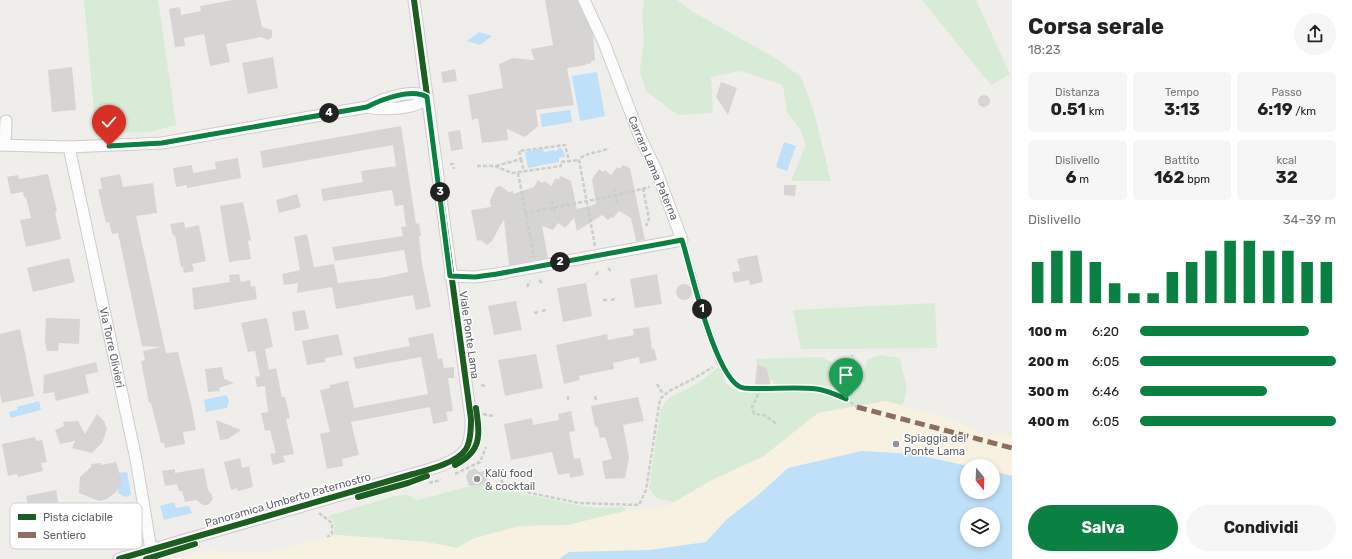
<!DOCTYPE html>
<html lang="it">
<meta charset="utf-8">
<style>
:root{--surface:#fff;--page:#f6f6f6;--text:#222;--muted:#767676;--accent:#0b8043}
body{margin:0;font-family:Rubik,sans-serif;background:var(--page);color:var(--text);height:100vh;display:flex;flex-direction:column;font-size:15px;white-space:nowrap}
*{box-sizing:border-box;margin:0}
p{font-size:13px;color:var(--muted)}
.icon{flex:none;width:22px;height:22px;fill:none;stroke:currentColor;stroke-width:2;stroke-linecap:round;stroke-linejoin:round}
.map{position:relative;flex:1;overflow:hidden}
.side{display:flex;flex-direction:column;background:var(--surface);width:340px}
.side>*{flex:none}
.needle{width:26px;rotate:161deg}
.buttons{position:absolute;left:960px;top:459px;display:grid;gap:8px}
.buttons a{display:grid;place-items:center;width:40px;height:40px;border-radius:50%;background:var(--surface);box-shadow:0 2px 6px #0003;font-size:20px}
.pin{position:absolute;display:grid;place-items:center;width:34px;height:34px;color:#fff;margin:-41px -17px;border-radius:50% 50% 50% 0;rotate:-45deg;box-shadow:0 0 4px #0007}
.pin .icon{rotate:45deg}
.km{position:absolute;width:20px;height:20px;margin:-10px;border-radius:50%;background:#222;color:#fff;font-size:11px;line-height:20px;text-align:center}
.round{display:grid;place-items:center;flex:none;width:42px;height:42px;border-radius:21px;background:var(--page)}
.headline{display:flex;align-items:center;justify-content:space-between;height:68px;padding:0 16px}
h1{font-size:22px;font-weight:700;line-height:30px}
.figures{display:grid;grid-template-columns:repeat(3,1fr);gap:6px;height:68px;padding:4px 16px}
.figures div{display:grid;align-content:center;border-radius:6px;background:var(--page);text-align:center}
.figures b{font-size:17px;font-weight:700}
.figures small{font-size:11px;font-weight:400}
.figures p{font-size:11px}
.chart{height:112px;padding:8px 16px}
.chart p{display:flex;justify-content:space-between}
.chart svg{width:100%;height:72px;margin-top:4px;stroke:var(--accent);stroke-width:6}
.action{display:flex;gap:8px;margin-top:auto;padding:8px 16px}
.action a{flex:1;height:46px;border-radius:24px;background:var(--accent);color:#fff;font-size:16px;font-weight:700;line-height:46px;text-align:center}
.action a+a{background:var(--page);color:var(--text)}
ul{padding:0 16px;list-style:none;font-size:13px}
li{display:grid;grid-template-columns:64px 48px 1fr;align-items:center;height:30px}
li i{height:10px;border-radius:5px;background:var(--accent)}
main{display:flex;flex:1;min-height:0}
.map>svg:first-child{display:block}
.green{fill:#d8ebd6}
.sand{fill:#f6f1e1}
.water{fill:#bfe0f9;fill-rule:evenodd}
.building{fill:#d6d5d3}
.lines{fill:none;stroke-linecap:round;stroke-linejoin:round}
.service-casing{stroke:#cbcccc;stroke-width:8}
.minor-casing{stroke:#cbcccc;stroke-width:13}
.path{stroke:#cacfcc;stroke-width:2.5;stroke-dasharray:4 2;stroke-linecap:butt}
.service{stroke:#fdfcfc;stroke-width:5.5}
.minor{stroke:#fdfcfc;stroke-width:11}
.quiet{stroke:#8d6e63;stroke-width:5;stroke-dasharray:10 5;stroke-linecap:butt}
.cycleway-casing{stroke:#fff;stroke-width:8}
.cycleway{stroke:#1b5e20;stroke-width:6}
.route-casing{stroke:#fff;stroke-width:8}
.route{stroke:#0b8043;stroke-width:5}
.poi-dot{fill:#919496;stroke:#fff;stroke-width:1.5}
.labels{text-anchor:middle;dominant-baseline:central;stroke-width:3;stroke-linejoin:round;paint-order:stroke}
.street-label{font-size:11px;fill:#5f6368;stroke:#fff}
.poi-label{font-size:11px;fill:#5f6368;stroke:#fff;text-anchor:start}
.key{fill:#fff;stroke:#cfd0d2;stroke-width:1}
.key-label{font-size:11px;fill:#5f6368}
</style>
<main>
<div class="map">
<svg width="1012" height="559" viewBox="0 0 1012 559">
<rect width="100%" height="100%" fill="#efeeea"/>
<!-- green -->
<g class="green">
<path d="M84,0H158L176,125L149,132L96,133Z"/>
<path d="M644,0H677L693,12L777,59L801,77L814,112L831,181H791L806,145L800,129L787,112L783,85L740,71L711,77L713,113L678,115L646,91L640,72L644,38L642,15Z"/>
<path d="M922,0H976L1010,74L991,85Z"/>
<path d="M935,303L937,348L801,349L793,310Z"/>
<path d="M880,355L900,358C903,377 911,387 902,405L886,401L818,413L764,456L710,481L674,502L656,498L649,488L660,413C667,394 675,396 691,387C701,382 710,373 719,367L727,385L740,392L816,391L865,386L863,381L867,360Z"/>
<path d="M822,357L841,368L852,385L824,387L773,386V380L765,379L757,366L756,359Z"/>
<path d="M481,485L576,505L597,508L623,507L626,509L625,511L568,525L520,526L475,538L457,548L426,542L337,535L334,534V520L327,518L331,515L395,496L408,495L416,500C438,496 459,487 481,485Z"/>
</g>
<!-- sand -->
<path class="sand" d="M886,401L949,419L990,436L1003,433L1012,436V476L993,471V466H968L913,454L862,451L788,468L757,496L727,519L706,542L650,550L569,552L559,559H173L211,549L221,553H266L337,535L426,542L457,548L475,538L520,526L568,525L625,511L646,510L670,505L710,481L764,456L818,413Z"/>
<!-- water -->
<g class="water">
<path d="M479,32L492,36L480,45L467,41Z"/>
<path d="M597,72L605,116L580,121L572,76Z"/>
<path d="M570,110L572,122L542,127L540,114Z"/>
<path d="M784,142L796,146L787,171L776,167Z"/>
<path d="M560,147L563,150L565,157L559,158V162L528,168L525,152L543,148L544,152L554,150L555,152Z"/>
<path d="M226,395L229,401L227,408L206,412L204,400Z"/>
<path d="M39,401L41,410L11,418L9,412L17,410V407Z"/>
<path d="M862,451L913,454L968,466L967,492H993V471L1012,476V559H559L569,552L650,550L706,542L727,519L757,496L788,468ZM967,514H993V540H967Z"/>
<path d="M127,472L131,495L125,497L118,493V473Z"/>
<path d="M174,502L176,508L189,506L192,513L164,520L160,506Z"/>
</g>
<!-- building -->
<g class="building">
<path d="M233,0H256L262,27L272,30V37L268,40L261,37L226,44L230,62L210,66L204,34L184,38L185,46L175,47L169,9L180,7L181,15L201,11L200,6Z"/>
<path d="M545,0H577L593,35L595,60L591,61V63L586,64V65L567,68L574,105L536,110L538,126L525,137L507,129L508,140L482,143L478,118L472,120L468,95L503,88L499,64L513,58L534,60L531,49L553,45Z"/>
<path d="M273,57L278,88L248,94L242,63Z"/>
<path d="M72,67L76,110L52,112L48,70Z"/>
<path d="M455,69L457,81L443,83L441,72Z"/>
<path d="M721,82L737,88L728,115L716,97Z"/>
<circle cx="984" cy="101" r="6"/>
<path d="M401,126L416,224L419,223L421,235L419,236L422,264L431,307L416,310L413,295L336,309L332,287L297,293L298,283L284,285L282,274L300,270L294,237L307,234L314,267L334,264L338,283L380,278L408,272L404,250L335,261L332,247L403,236L401,227L406,226L403,205L395,206L392,190L323,201L321,189L363,182L361,171L396,166L393,145L263,168L260,151Z"/>
<path d="M460,130L463,149L451,151L448,132Z"/>
<path d="M238,158L241,178L187,188V185L176,187L173,168L192,165L193,173L216,169L215,162Z"/>
<path d="M623,165L630,168L645,240L636,241L631,218L619,211L613,218L612,217L608,220L602,215L577,231L574,218L565,228L558,223L553,230L542,226L548,258L509,265L504,219L492,241L487,245L480,240L477,241L471,210L491,207L490,201L496,187L501,186L509,192L513,191V194L534,187L538,180L542,183L545,181L551,186L556,178L558,180L561,176L571,181L577,209L596,204L592,179L599,169L603,172L605,170L611,175L617,167L619,169Z"/>
<path d="M48,174L57,211L55,212L61,239L26,247L20,220L31,218L26,197H24L23,192L11,194L7,177L18,175L19,179Z"/>
<path d="M120,174L123,187L153,183L157,213L136,216L166,353L178,352L192,408L196,430L183,432L185,444L165,448L164,443H161L151,403H149L141,361L145,360L143,351L161,347L142,346L118,233L112,234L109,222L106,223L98,189H102L100,178Z"/>
<path d="M784,185H796L795,196L784,195Z"/>
<path d="M297,194L301,207L279,213L276,200Z"/>
<path d="M243,202L251,240L248,241L251,259L229,262L220,206Z"/>
<path d="M184,222L185,228L199,225L206,261L192,264L194,271L184,273L183,267H181L175,235L173,236L170,224Z"/>
<path d="M757,255L763,282L750,285L749,280L734,283L732,272L740,271L737,259Z"/>
<path d="M69,258L75,282L33,292L27,268Z"/>
<path d="M239,274L241,282L250,280L251,287L255,286L257,299L194,310L192,288L230,282L229,275Z"/>
<path d="M657,274L662,304L635,308L630,279Z"/>
<path d="M586,283L592,316L563,322L557,288Z"/>
<circle cx="684" cy="292" r="8"/>
<path d="M516,301L522,330L494,335L488,306Z"/>
<path d="M305,310L309,329L295,331L292,312Z"/>
<path d="M46,318L80,319L79,344L59,343L58,351H47L45,341Z"/>
<path d="M267,318L273,347L265,349L269,370L276,368L282,397H285L290,418L286,419L294,454L283,456L285,462L273,465L270,454L276,453L270,430L265,431L261,413L268,412L265,386L257,387L255,377L260,376L255,351L248,352L241,323Z"/>
<path d="M649,327L652,349L654,348L657,360L640,364L639,357L613,363L614,369L579,376L580,380L564,384L556,345L607,334L608,340L634,335L633,329Z"/>
<path d="M20,329L34,396L2,403L0,394V334Z"/>
<path d="M433,333L438,359L442,358L444,368L454,367V378H448L453,411L446,412L448,421L433,424L430,407L351,422L359,455L342,459L343,466L327,469L320,434L330,432L320,390L330,388V385L348,381L354,408L428,394L421,357L356,369L353,357L410,346L408,338Z"/>
<path d="M338,334L343,355L325,358V362L307,365L302,341Z"/>
<path d="M536,354L543,388L505,396L498,360Z"/>
<path d="M96,362L98,372L85,375L89,393L56,401L54,392L43,394L44,375Z"/>
<path d="M757,365L765,367L767,370L771,386H755Z"/>
<path d="M222,367L224,379L234,383L219,388L220,391L208,392L205,369Z"/>
<path d="M638,397L644,421L623,425L629,457L625,478L605,479L602,461L612,459L605,437L600,438L597,426L595,427L591,406Z"/>
<path d="M571,411L575,431L569,432L574,459L580,458L584,475L570,478L569,473L558,475L552,452L511,460L504,424L532,418L533,425L559,420L558,414Z"/>
<path d="M97,414L104,421L107,429L102,443L92,453L72,448L75,441L60,444L55,430L64,426L63,422L78,421L85,434Z"/>
<path d="M216,420L241,430L228,439L220,440Z"/>
<path d="M35,437L36,441L42,440L47,462L41,463L43,471L18,477L17,474L8,476L2,444Z"/>
<path d="M240,458L242,468L249,466L253,487L238,491L237,488L231,490L224,462Z"/>
<path d="M116,462L122,482L116,492L107,499L99,501L79,493L80,477L91,467V464L101,463V465Z"/>
<path d="M204,468L208,490L212,495L213,499L208,505H203L196,500L185,502L182,491H179L177,484L165,486L162,471L175,469V473Z"/>
<path d="M475,468L479,472L484,471L489,484L469,486L466,477L468,471Z"/>
<path d="M56,490L60,513L56,514V518L31,523L26,496Z"/>
</g>
<g class="lines">
<defs>
<path id="service" d="M682,240L707,327L720,362"/>
<g id="minor">
<path d="M0,145L69,147L162,143L367,107C382,99 412,88 427,97C418,110 381,110 367,107"/>
<path d="M5,145L6,121"/>
<path id="s1" d="M69,147L136,459L151,550"/>
<path d="M450,276L475,277L497,274L682,240L656,170L640,137L604,43L584,0"/>
<path d="M119,559L413,474C428,470 457,463 466,449C471,441 471,428 471,419L414,0"/>
</g>
</defs>
<!-- service casing -->
<use href="#service" class="service-casing"/>
<!-- minor casing -->
<use href="#minor" class="minor-casing"/>
<!-- path -->
<g class="path">
<path d="M521,159L524,172"/>
<path d="M450,164H453L454,169"/>
<path d="M477,166H495L512,173L561,166V162L579,160"/>
<path d="M496,166L521,159L519,151L565,145L569,161"/>
<path d="M518,173L534,257"/>
<path d="M614,188L617,203"/>
<path d="M643,188L649,219L646,226"/>
<path d="M552,201L555,214"/>
<path d="M525,213L613,196L650,187"/>
<path d="M595,246L579,160C584,152 600,153 609,148"/>
<path d="M608,268L612,272"/>
<path d="M596,275L599,270"/>
<path d="M539,280L542,283"/>
<path d="M527,287L530,281"/>
<path d="M603,300H608"/>
<path d="M611,300L615,299"/>
<path d="M542,311L546,310"/>
<path d="M534,313L539,312"/>
<path d="M724,369L729,379L742,388L818,389L846,399L857,407"/>
<path d="M657,384L663,394"/>
<path d="M481,385L485,386"/>
<path d="M759,388L757,397L752,407L754,414L764,415L777,424"/>
<path d="M568,396V402"/>
<path d="M595,396L596,401"/>
<path d="M846,399L859,384L852,355"/>
<path d="M483,414L493,416"/>
<path d="M455,474L480,462L486,447"/>
<path d="M498,475L504,485L530,493L579,503L639,505L646,490L660,399L669,391L693,379L713,367"/>
<path d="M429,483L441,480"/>
<path d="M319,513L332,523V534L327,537"/>
</g>
<!-- service -->
<use href="#service" class="service"/>
<!-- minor -->
<use href="#minor" class="minor"/>
<!-- quiet -->
<path class="quiet" d="M857,407L1012,448"/>
<defs>
<g id="cycleway">
<path d="M455,465C482,451 480,436 476,408"/>
<path d="M358,497L408,483L427,476"/>
<path d="M119,559L413,474C428,470 457,463 466,449C471,441 471,428 471,419L414,0"/>
<path d="M146,559L195,544"/>
</g>
</defs>
<!-- cycleway casing -->
<use href="#cycleway" class="cycleway-casing"/>
<!-- cycleway -->
<use href="#cycleway" class="cycleway"/>
</g>
<g class="lines">
<defs>
<path id="route" d="M109,146L162,143L367,107C382,99 412,88 427,97L450,276L475,277L497,274L682,240C690,265 716,385 744,388C768,390 793,386 817,389C826,390 837,395 846,399"/>
</defs>
<!-- route casing -->
<use href="#route" class="route-casing"/>
<!-- route -->
<use href="#route" class="route"/>
</g>
<!-- markers -->
<g class="poi-dot">
<circle cx="896" cy="444" r="4"/>
<circle cx="477" cy="479" r="4"/>
</g>
<g class="labels">
<!-- street labels -->
<g class="street-label">
<text transform="translate(653 168) rotate(67)">Carrara Lama Paterna</text>
<text transform="translate(469 335) rotate(82)">Viale Ponte Lama</text>
<text stroke="none"><textPath href="#s1" startOffset="205">Via Torre Olivieri</textPath></text>
<text transform="translate(288 500) rotate(-16)">Panoramica Umberto Paternostro</text>
</g>
<!-- poi labels -->
<g class="poi-label">
<text x="904" y="438">Spiaggia del<tspan x="904" dy="13">Ponte Lama</tspan></text>
<text x="485" y="473">Kalù food<tspan x="485" dy="13">&amp; cocktail</tspan></text>
</g>
</g>
<!-- legend -->
<rect x="10" y="503" width="132" height="46" rx="6" class="key"/>
<rect x="18" y="514" width="18" height="6" fill="#1b5e20"/>
<rect x="18" y="532" width="18" height="6" fill="#8d6e63"/>
<g class="key-label">
<text x="43" y="521">Pista ciclabile</text>
<text x="43" y="539">Sentiero</text>
</g>
</svg>
<div class="buttons">
<a><svg class="needle" viewBox="-14 -14 28 28"><path d="M0-13l5 13h-10z" fill="#e53935"/><path d="M0 13l5-13h-10z" fill="#767676"/></svg></a>
<a><svg class="icon" aria-label="layers" viewBox="0 0 24 24"><path d="M12 4l9 5-9 5-9-5zM3 14l9 5 9-5"/></svg></a>
</div>
<div class="pin" style="left:846px;top:399px;background:#1e9e55"><svg class="icon" aria-label="arrive" viewBox="0 0 24 24"><path d="M6 21V4h12l-3 4 3 4H6"/></svg></div>
<div class="pin" style="left:109px;top:146px;background:#d93025"><svg class="icon" aria-label="check" viewBox="0 0 24 24"><path d="M5 12l5 5 9-10"/></svg></div>
<b class="km" style="left:702px;top:309px">1</b>
<b class="km" style="left:560px;top:262px">2</b>
<b class="km" style="left:440px;top:192px">3</b>
<b class="km" style="left:329px;top:113px">4</b>
</div>
<section class="side">
<div class="headline"><div><h1>Corsa serale</h1><p>18:23</p></div><a class="round"><svg class="icon" aria-label="share" viewBox="0 0 24 24"><path d="M12 15V3M7 8l5-5 5 5M5 13v7h14v-7"/></svg></a></div>
<div class="figures">
<div><p>Distanza</p><b>0.51<small> km</small></b></div>
<div><p>Tempo</p><b>3:13</b></div>
<div><p>Passo</p><b>6:19<small> /km</small></b></div>
</div>
<div class="figures">
<div><p>Dislivello</p><b>6<small> m</small></b></div>
<div><p>Battito</p><b>162<small> bpm</small></b></div>
<div><p>kcal</p><b>32</b></div>
</div>
<div class="chart"><p><span>Dislivello</span>34–39 m</p>
<svg viewBox="0 0 160 44" preserveAspectRatio="none"><path d="M5 44V19M15 44V12M25 44V12M35 44V19M45 44V32M55 44V38M65 44V38M75 44V25M85 44V19M95 44V12M105 44V6M115 44V6M125 44V12M135 44V12M145 44V19M155 44V19"/></svg>
</div>
<ul>
<li><b>100 m</b>6:20<i style="width:86%"></i></li>
<li><b>200 m</b>6:05<i style="width:100%"></i></li>
<li><b>300 m</b>6:46<i style="width:65%"></i></li>
<li><b>400 m</b>6:05<i style="width:100%"></i></li>
</ul>
<div class="action"><a>Salva</a><a>Condividi</a></div>
</section>
</main>
